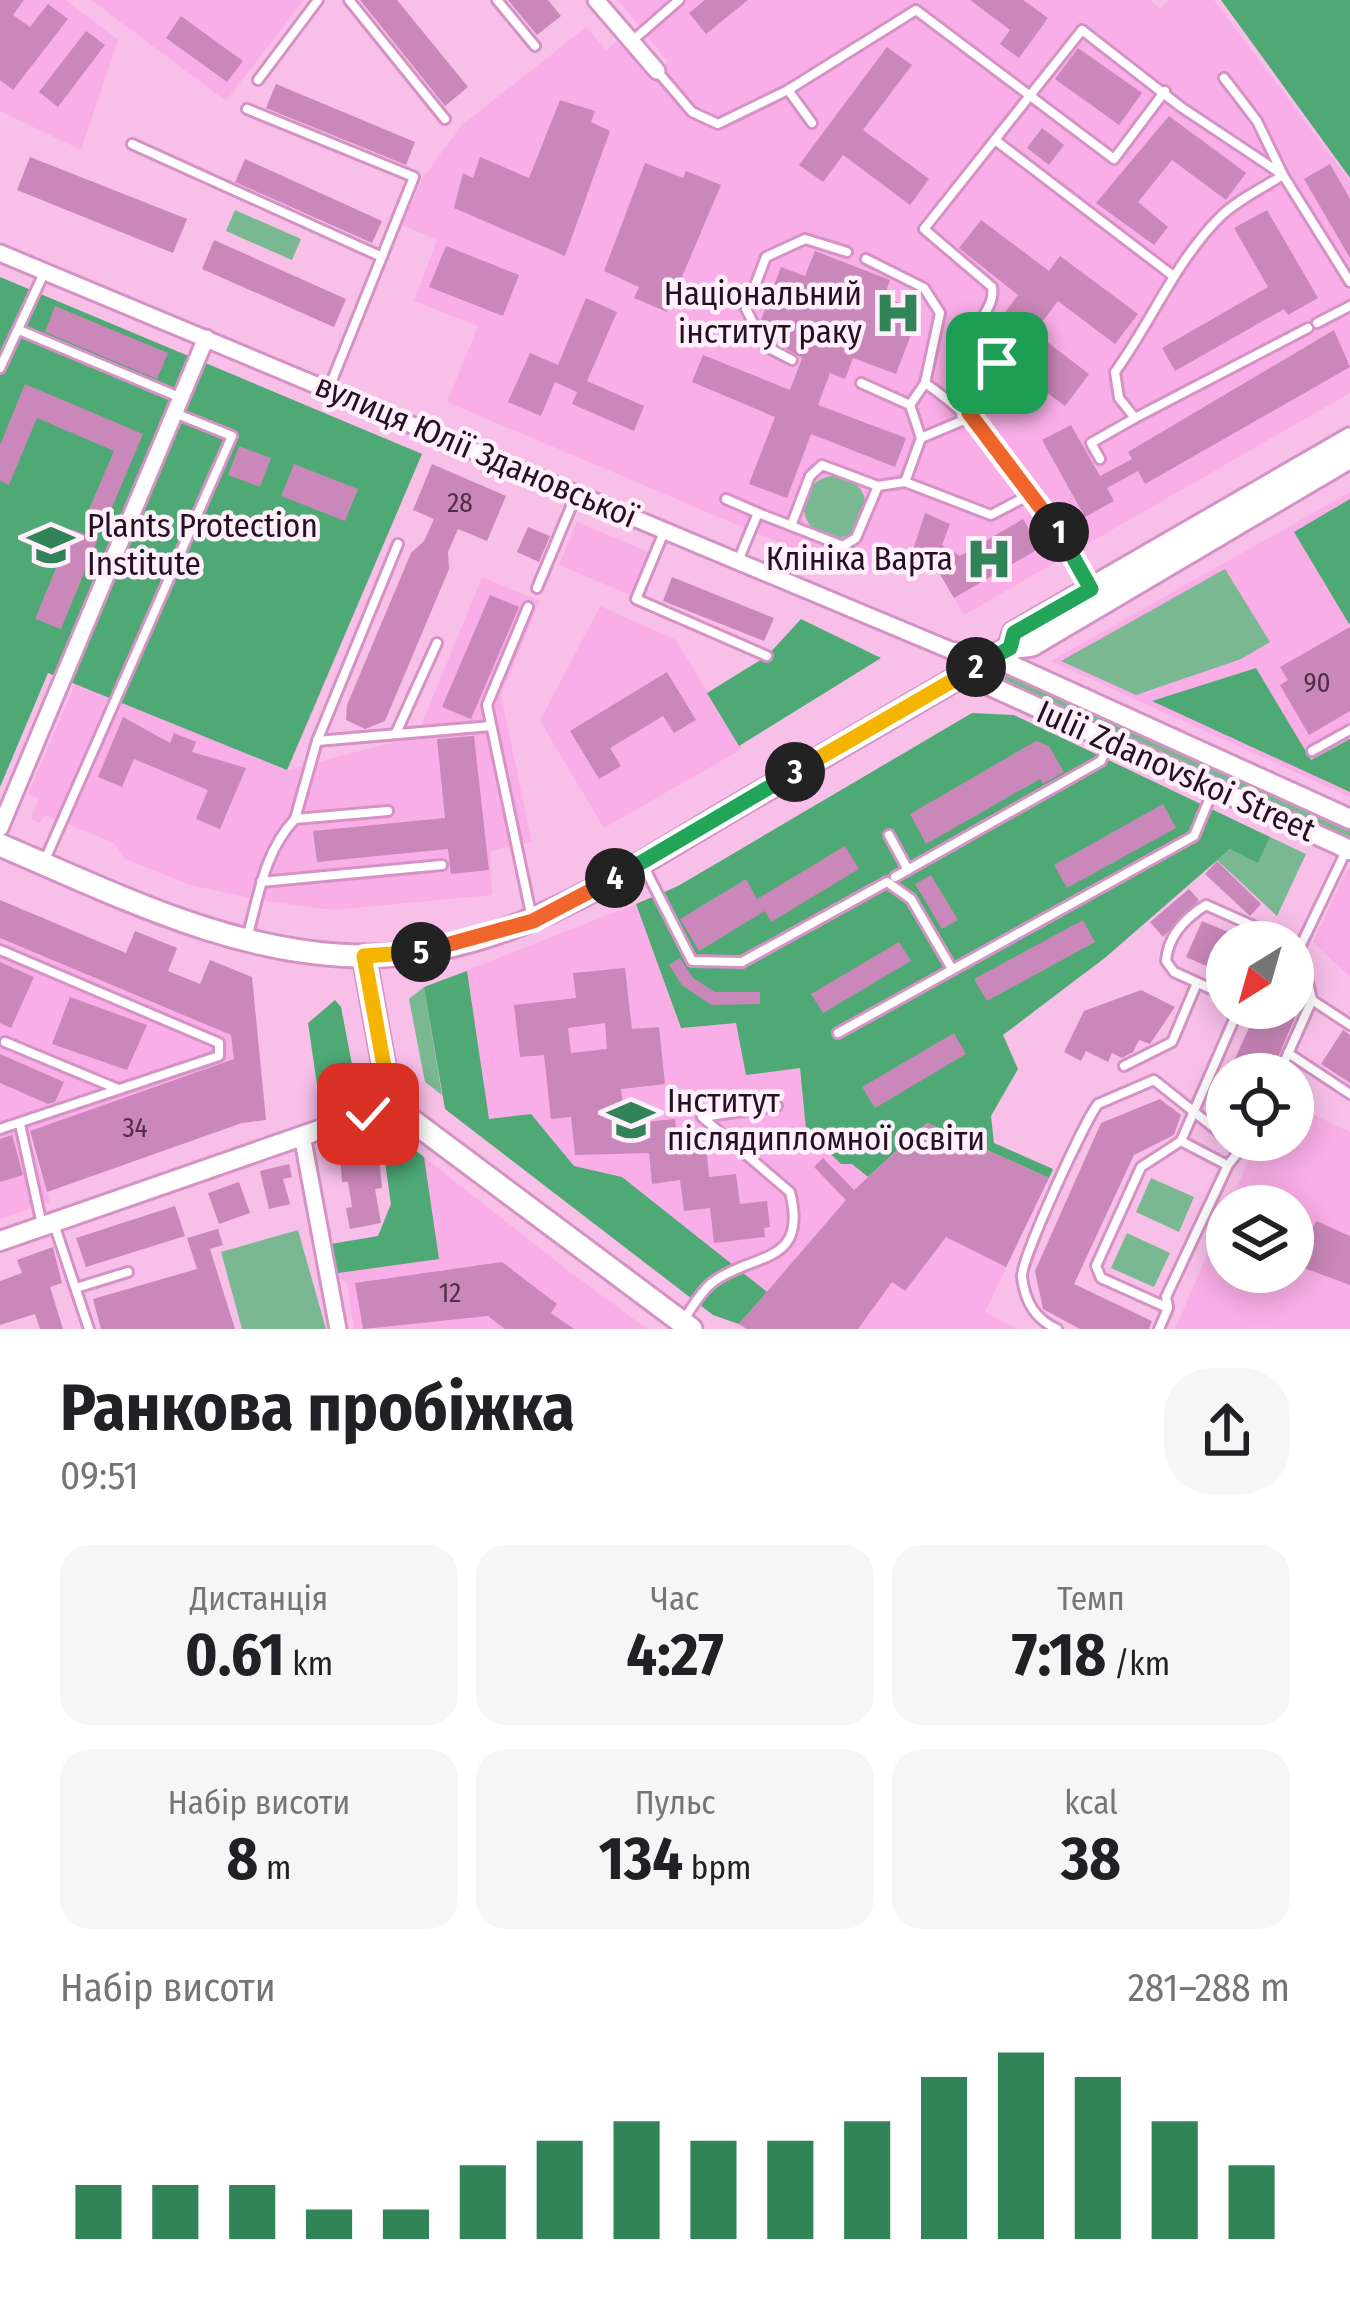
<!DOCTYPE html>
<html lang="uk">
<meta charset="utf-8">
<style>
:root{--surface:#fff;--page:#f6f6f6;--text:#202124;--muted:#757577;--accent:#318457}
body{margin:0;font-family:"Fira Sans Condensed",sans-serif;background:var(--page);color:var(--text);height:100vh;display:flex;flex-direction:column;font-size:45px;white-space:nowrap}
*{box-sizing:border-box;margin:0}
p{font-size:39px;color:var(--muted)}
.icon{flex:none;width:66px;height:66px;fill:none;stroke:currentColor;stroke-width:2;stroke-linecap:round;stroke-linejoin:round}
.map{position:relative;height:1329px;overflow:hidden}
.sheet{display:flex;flex-direction:column;background:var(--surface);flex:1}
.sheet>*{flex:none}
.needle{width:78px;rotate:217deg}
.controls{position:absolute;left:1206px;top:921px;display:grid;gap:24px}
.controls a{display:grid;place-items:center;width:108px;height:108px;border-radius:50%;background:var(--surface);box-shadow:0 6px 30px #0003;font-size:60px}
.pin{position:absolute;display:grid;place-items:center;width:102px;height:102px;color:#fff;margin:-51px;border-radius:24px;box-shadow:0 6px 18px #0006}
.km{position:absolute;width:60px;height:60px;margin:-30px;border-radius:50%;background:#222;color:#fff;font-size:33px;line-height:60px;text-align:center}
.round{display:grid;place-items:center;flex:none;width:126px;height:126px;border-radius:48px;background:var(--page)}
.summary{display:flex;align-items:center;justify-content:space-between;height:204px;padding:0 60px}
h1{font-size:66px;font-weight:700;line-height:90px}
.stats{display:grid;grid-template-columns:repeat(3,1fr);gap:18px;height:204px;padding:12px 60px}
.stats div{display:grid;align-content:center;border-radius:30px;background:var(--page);text-align:center}
.stats b{font-size:60px;font-weight:700}
.stats small{font-size:33px;font-weight:400}
.stats p{font-size:33px}
.chart{height:336px;padding:24px 60px}
.chart p{display:flex;justify-content:space-between}
.chart svg{width:100%;height:216px;margin-top:12px;stroke:var(--accent);stroke-width:6}
.map>svg:first-child{display:block}
.built{fill:#faaee7}
.green{fill:#79b891}
.forest{fill:#4ea975}
.building{fill:#ca87b9;fill-rule:evenodd}
.lines{fill:none;stroke-linecap:round;stroke-linejoin:round}
.service-casing{stroke:#d592c5;stroke-width:14}
.minor-casing{stroke:#d592c5;stroke-width:21}
.tertiary-casing{stroke:#d592c5;stroke-width:24}
.secondary-casing{stroke:#d592c5;stroke-width:27}
.service{stroke:#fff;stroke-width:8}
.minor{stroke:#fff;stroke-width:15}
.tertiary{stroke:#fff;stroke-width:18}
.secondary{stroke:#fff;stroke-width:21}
.split-1-casing{stroke:#fff;stroke-width:24}
.split-2-casing{stroke:#fff;stroke-width:24}
.split-3-casing{stroke:#fff;stroke-width:24}
.split-4-casing{stroke:#fff;stroke-width:24}
.split-5-casing{stroke:#fff;stroke-width:24}
.split-6-casing{stroke:#fff;stroke-width:24}
.split-1{stroke:#f0652b;stroke-width:15}
.split-2{stroke:#22a559;stroke-width:15}
.split-3{stroke:#f5b400;stroke-width:15}
.split-4{stroke:#22a559;stroke-width:15}
.split-5{stroke:#f0652b;stroke-width:15}
.split-6{stroke:#f5b400;stroke-width:15}
.labels{text-anchor:middle;dominant-baseline:central;stroke-width:9;stroke-linejoin:round;paint-order:stroke}
.number-label{font-size:27px;fill:#502d48}
.poi-label{font-size:33px;fill:#270f22;stroke:#fff0fb;text-anchor:end}
.street-label{font-size:33px;fill:#270f22;stroke:#fff0fb}
</style>
<div class="map">
<svg width="1350" height="1329" viewBox="0 0 1350 1329">
<rect width="100%" height="100%" fill="#f8c0e9"/>
<!-- built -->
<g class="built">
<path d="M0,0H66L118,40L81,150L0,111Z"/>
<path d="M91,0H304L226,101Z"/>
<path d="M618,0H1151L1159,9L1169,0H1214L1350,181V393L964,615L937,569L909,562L858,576L447,402L478,326L414,301L437,240L402,225L422,179L462,125L586,27L606,50L621,38L652,74L668,62Z"/>
<path d="M211,365L422,454L288,770L417,736L482,577L540,601L501,695L532,842L490,851L492,895L333,910L258,900L190,885L125,859L114,843L45,815L40,823L31,819L39,798L28,794Z"/>
<path d="M1350,492V797L1051,661Z"/>
<path d="M577,522L648,552L630,595L559,565Z"/>
<path d="M600,606L676,640L742,749L604,828L540,721Z"/>
<path d="M1347,869L1350,870V977L1313,942Z"/>
<path d="M636,904L681,1028L737,1022L800,1068L806,1130L869,1177L927,1123L1049,1178L985,1312L1017,1329H747L714,1315L445,1109L424,987Z"/>
<path d="M0,938L231,1035L234,1059L28,1132L50,1202L0,1219Z"/>
<path d="M1293,1105L1350,1132V1329H1175L1227,1209V1272H1293V1206H1229L1257,1140H1293Z"/>
<path d="M392,1132L561,1265L647,1329H354L347,1283L331,1274L325,1245L378,1236L391,1204L381,1134Z"/>
</g>
<!-- green -->
<g class="green">
<path d="M235,210L301,239L292,260L226,231Z"/>
<circle cx="835" cy="507" r="31"/>
<path d="M1225,569L1270,642L1241,659L1136,695L1061,661Z"/>
<path d="M1008,669L1350,825V839L1004,680Z"/>
<path d="M1270,837L1306,854L1277,916L1217,860L1230,849L1258,862Z"/>
<path d="M424,987L442,1095L425,1082L409,999Z"/>
<path d="M1151,1178L1194,1197L1179,1232L1136,1212Z"/>
<path d="M298,1230L326,1329H242L221,1252Z"/>
<path d="M1127,1233L1170,1253L1154,1287L1111,1268Z"/>
</g>
<!-- forest -->
<g class="forest">
<path d="M1221,0H1350V178Z"/>
<path d="M0,277L422,454L287,770L48,673L0,787Z"/>
<path d="M1350,499V623L1349,624L1294,532Z"/>
<path d="M801,619L881,658L739,746L707,693L767,656Z"/>
<path d="M1256,668L1311,760L1350,739V792L1152,701Z"/>
<path d="M972,713L1014,715L1270,837L1258,863L1230,849L1106,957L1003,1035L1018,1069L991,1116L994,1143L1053,1169L1049,1178L927,1123L868,1177L852,1164H841L806,1130L800,1068L746,1075L736,1023L681,1028L636,904L678,886Z"/>
<path d="M467,971L489,1119L531,1114L574,1166L622,1177L767,1292L739,1324L713,1315L445,1109L424,987Z"/>
<path d="M335,1000L341,1007L359,1101L321,1112L308,1023Z"/>
<path d="M392,1132L424,1157L439,1259L331,1274L325,1245L378,1236L391,1204L381,1134Z"/>
</g>
<!-- building -->
<g class="building">
<path d="M0,0H24L13,15L30,27L48,4L68,19L13,90L0,80Z"/>
<path d="M360,0H397L468,87L445,106Z"/>
<path d="M508,0H548L561,16L537,35Z"/>
<path d="M705,0H748L706,34L689,13Z"/>
<path d="M970,0H1023L1048,18L1019,58L1000,44L1010,30Z"/>
<path d="M181,16L243,61L227,82L166,38Z"/>
<path d="M86,31L105,45L58,107L39,92Z"/>
<path d="M887,47L912,65L863,130L929,179L910,205L843,155L823,182L799,165Z"/>
<path d="M1078,48L1142,93L1119,125L1055,79Z"/>
<path d="M276,84L415,142L406,165L266,108Z"/>
<path d="M560,100L595,111L591,122L610,131L565,256L454,208L463,173L473,178L480,157L529,178Z"/>
<path d="M1169,116L1246,173L1226,200L1172,160L1138,202L1168,227L1154,245L1096,203Z"/>
<path d="M1042,128L1064,145L1049,165L1027,148Z"/>
<path d="M30,157L187,219L173,253L17,190Z"/>
<path d="M245,159L382,221L372,243L235,182Z"/>
<path d="M645,163L683,178L686,171L721,185L667,312L634,298L639,287L604,271Z"/>
<path d="M1330,164L1350,199V258L1304,179Z"/>
<path d="M1267,210L1318,298L1288,315L1284,309L1175,371L1162,348L1268,287L1234,228Z"/>
<path d="M981,220L1049,271L1060,256L1138,314L1115,344L1058,301L1034,332L1089,374L1065,406L999,357L985,339L1018,295L959,248Z"/>
<path d="M214,240L346,299L334,327L202,269Z"/>
<path d="M446,246L519,275L503,316L429,287Z"/>
<path d="M815,251L890,280L884,297L920,311L896,374L853,358L845,379L830,373L818,405L906,438L895,467L811,434L787,498L749,484L775,417L692,382L703,355L790,390L802,358L779,344L785,330L761,320L781,267L805,276Z"/>
<path d="M586,298L617,312L587,381L644,406L634,431L572,404L577,392L555,382L541,416L508,402L530,353L558,365Z"/>
<path d="M55,306L168,353L157,379L45,332Z"/>
<path d="M1334,330L1350,367L1145,484L1138,471L1107,488L1114,501L1085,517L1042,440L1071,425L1100,476L1132,459L1128,452Z"/>
<path d="M25,384L143,434L108,517L89,509L114,451L37,418L9,485L0,481V445Z"/>
<path d="M239,446L271,458L260,487L228,475Z"/>
<path d="M294,464L358,489L345,521L281,496Z"/>
<path d="M432,464L506,496L487,541L458,529L448,552L449,569L385,721L365,729L346,720L347,705L411,553L424,541L434,519L413,510Z"/>
<path d="M925,513L950,524L942,545L960,556L1023,519L1040,548L954,598L937,569L909,562Z"/>
<path d="M528,527L550,536L539,562L517,552Z"/>
<path d="M72,529L98,539L61,629L35,619Z"/>
<path d="M672,577L774,618L764,641L663,601Z"/>
<path d="M490,595L519,607L471,719L442,707Z"/>
<path d="M1350,627V711L1309,735L1280,685L1288,680L1280,667Z"/>
<path d="M667,672L696,720L674,733L663,716L610,748L621,766L599,779L570,731Z"/>
<path d="M123,717L170,743L174,733L196,742L192,752L246,768L220,829L196,819L208,790L134,759L122,787L98,777Z"/>
<path d="M474,736L489,870L451,874L448,849L317,862L313,831L445,818L437,739Z"/>
<path d="M1036,741L1049,746L1064,772L1043,784L1040,779L926,844L910,814Z"/>
<path d="M1163,804L1176,828L1067,888L1054,865Z"/>
<path d="M845,846L859,869L771,922L765,911L699,951L680,919L746,879L757,899Z"/>
<path d="M1217,861L1261,904L1250,916L1205,874Z"/>
<path d="M931,875L958,920L942,929L915,884Z"/>
<path d="M1189,889L1199,900L1163,937L1150,922Z"/>
<path d="M0,900L126,953L135,931L177,948L168,971L200,984L210,960L252,977L266,1120L242,1123L47,1192L30,1131L234,1059L231,1035L0,938Z"/>
<path d="M1083,920L1095,942L987,1001L974,979Z"/>
<path d="M1202,921L1252,942H1227V975L1186,957Z"/>
<path d="M899,942L911,961L823,1013L811,994Z"/>
<path d="M680,958L693,978L715,992H760V1004L711,1005L682,985L669,965Z"/>
<path d="M0,962L34,977L11,1028L0,1023Z"/>
<path d="M625,968L632,1029L659,1027L665,1084L621,1089L625,1124L675,1119L678,1148L706,1145L709,1177L736,1174L740,1204L767,1201L770,1227L764,1228L765,1237L714,1243L710,1208L684,1211L680,1180L652,1184L649,1153L575,1155L571,1117L551,1119L544,1055L520,1057L514,1005L576,998L573,973ZM605,1023L607,1049L571,1053L568,1028Z"/>
<path d="M1141,990L1175,1007L1150,1044L1139,1040L1133,1052L1122,1058L1112,1053L1108,1062L1086,1051L1081,1061L1064,1052L1084,1011Z"/>
<path d="M70,997L147,1025L127,1070L52,1044Z"/>
<path d="M1258,1008H1299L1271,1074H1228Z"/>
<path d="M1343,1030L1350,1035V1083L1321,1064Z"/>
<path d="M954,1033L966,1054L875,1108L862,1087Z"/>
<path d="M0,1054L64,1082L55,1102L48,1104L0,1083Z"/>
<path d="M1160,1099L1181,1115L1174,1135L1134,1155L1074,1284L1152,1321L1149,1329H1080L1043,1309L1035,1271L1101,1123Z"/>
<path d="M927,1123L1049,1178L1006,1267L946,1237L905,1291L892,1282L858,1329H747L739,1324L846,1200L814,1167L823,1158L854,1190Z"/>
<path d="M12,1135L23,1175L0,1182V1139Z"/>
<path d="M377,1137L382,1188L375,1189L381,1223L350,1229L346,1208L352,1207L348,1182H342L339,1143Z"/>
<path d="M289,1164L292,1177L283,1179L290,1204L269,1209L260,1171Z"/>
<path d="M239,1182L250,1213L219,1224L208,1193Z"/>
<path d="M175,1206L185,1236L86,1267L76,1238Z"/>
<path d="M1316,1221L1350,1236V1285L1293,1264V1222L1311,1231Z"/>
<path d="M218,1229L223,1245L210,1249L235,1329H101L93,1299L197,1269L187,1238Z"/>
<path d="M53,1247L62,1283L50,1287L63,1329H40L35,1314L0,1325V1281L22,1273L17,1260Z"/>
<path d="M502,1262L557,1304L551,1313L574,1329H505L488,1316L363,1329L355,1283Z"/>
</g>
<g class="lines">
<defs>
<g id="service">
<path d="M349,0L445,119"/>
<path d="M497,0L535,46"/>
<path d="M632,41L679,0"/>
<path d="M658,72L692,112L718,124L788,90L916,10L1114,159L1165,91"/>
<path d="M1224,78L1257,121L1283,175C1263,188 1237,200 1220,217C1175,262 1152,321 1115,372L1119,398L1135,418L1308,328"/>
<path d="M258,80L318,0"/>
<path d="M788,90L812,123"/>
<path d="M247,109L414,177L329,388"/>
<path d="M995,140L1172,275"/>
<path d="M132,144L382,257"/>
<path d="M866,259L924,288L940,313L925,383L910,405"/>
<path d="M1317,323L1350,306"/>
<path d="M19,330L179,397"/>
<path d="M792,360L765,346L746,309L766,257L805,239L847,252"/>
<path d="M0,368L44,273"/>
<path d="M861,383L910,405L921,438L905,482"/>
<path d="M925,383C999,433 1045,512 1090,587"/>
<path d="M921,438L964,420L999,370L976,341C974,319 996,308 992,287L924,229L1082,30L1181,107L1283,175L1350,282"/>
<path d="M1100,459L1091,443L1135,418"/>
<path d="M726,499L758,513"/>
<path d="M791,526L810,476L822,465L878,486"/>
<path d="M664,532L636,599L767,656"/>
<path d="M738,561L758,513L843,546L856,538L878,486L905,482L991,515L1031,494"/>
<path d="M537,588L576,495"/>
<path d="M528,607L487,705L531,914"/>
<path d="M396,733L437,643"/>
<path d="M317,741L491,726"/>
<path d="M1312,751L1350,730"/>
<path d="M388,811L295,819L317,741L398,544"/>
<path d="M889,835L908,870"/>
<path d="M44,862L232,436L177,414"/>
<path d="M642,863L692,961L742,962L887,882L911,899L952,969"/>
<path d="M895,877L1101,761L1109,743"/>
<path d="M261,882L442,865"/>
<path d="M247,938C259,895 264,852 295,819"/>
<path d="M1300,947L1346,851"/>
<path d="M0,950L219,1043V1056L0,1129"/>
<path d="M1227,996L1174,972L1166,961C1168,936 1185,918 1206,905L1289,942"/>
<path d="M1312,1000L1350,1025"/>
<path d="M838,1033L1194,836L1214,788"/>
<path d="M5,1042L118,1089"/>
<path d="M1288,1053L1350,1094"/>
<path d="M1124,1066L1172,1042L1197,983"/>
<path d="M1279,1074L1312,1000L1300,947L1293,944"/>
<path d="M20,1124L42,1225"/>
<path d="M1181,1141L1227,1165"/>
<path d="M54,1224L89,1329"/>
<path d="M76,1288L128,1272"/>
<path d="M1168,1307L1166,1297L1228,1165L1248,1140"/>
<path d="M683,1321C691,1309 701,1291 713,1282C753,1252 809,1266 790,1192L702,1117L777,1106"/>
<path d="M1057,1329C1035,1319 1025,1302 1022,1277C1021,1259 1084,1122 1098,1104L1154,1080L1227,1138"/>
<path d="M1159,1329L1168,1308L1101,1278L1096,1266L1141,1167L1181,1141L1239,1008"/>
</g>
<g id="minor">
<path d="M596,0L657,71"/>
<path d="M0,253L950,650L993,657"/>
<path d="M0,828L206,338"/>
<path d="M302,1135L338,1329"/>
</g>
<g id="tertiary">
<path d="M993,657L1350,819"/>
<path d="M964,674L1350,850"/>
<path d="M0,1241L391,1105"/>
</g>
<g id="secondary">
<path d="M1009,648L1014,633L1350,439"/>
<path d="M0,845C116,894 236,956 365,956C506,957 624,872 741,804C830,752 920,700 1009,648L1032,645L1350,457"/>
<path d="M364,956L391,1105L691,1329"/>
</g>
</defs>
<!-- service casing -->
<use href="#service" class="service-casing"/>
<!-- minor casing -->
<use href="#minor" class="minor-casing"/>
<!-- tertiary casing -->
<use href="#tertiary" class="tertiary-casing"/>
<!-- secondary casing -->
<use href="#secondary" class="secondary-casing"/>
<!-- service -->
<use href="#service" class="service"/>
<!-- minor -->
<use href="#minor" class="minor"/>
<!-- tertiary -->
<use href="#tertiary" class="tertiary"/>
<!-- secondary -->
<use href="#secondary" class="secondary"/>
</g>
<g class="lines">
<defs>
<path id="split-1" d="M997,363V376L969,413L1059,532"/>
<path id="split-2" d="M976,667L1010,648L1014,633L1091,589L1059,532"/>
<path id="split-3" d="M795,772L976,667"/>
<path id="split-4" d="M615,878L795,772"/>
<path id="split-5" d="M421,952L533,921L615,878"/>
<path id="split-6" d="M368,1114L391,1105L364,956L421,952"/>
</defs>
<!-- split-1 casing -->
<use href="#split-1" class="split-1-casing"/>
<!-- split-2 casing -->
<use href="#split-2" class="split-2-casing"/>
<!-- split-3 casing -->
<use href="#split-3" class="split-3-casing"/>
<!-- split-4 casing -->
<use href="#split-4" class="split-4-casing"/>
<!-- split-5 casing -->
<use href="#split-5" class="split-5-casing"/>
<!-- split-6 casing -->
<use href="#split-6" class="split-6-casing"/>
<!-- split-1 -->
<use href="#split-1" class="split-1"/>
<!-- split-2 -->
<use href="#split-2" class="split-2"/>
<!-- split-3 -->
<use href="#split-3" class="split-3"/>
<!-- split-4 -->
<use href="#split-4" class="split-4"/>
<!-- split-5 -->
<use href="#split-5" class="split-5"/>
<!-- split-6 -->
<use href="#split-6" class="split-6"/>
</g>
<!-- icons -->
<defs>
<symbol id="hospital-bare" viewBox="-9 -9 18 18"><path d="M-5-5h3v3.5h4V-5h3V5h-3V1.5h-4V5h-3Z" fill="#318457" stroke="#fff0fb" stroke-width="2.5" paint-order="stroke"/></symbol>
<symbol id="university-bare" viewBox="-9 -9 18 18"><path d="M0-5L7-2L0 1L-7-2ZM-4 1L0 2.5L4 1V4Q0 6-4 4Z" fill="#318457" stroke="#fff0fb" stroke-width="2.5" paint-order="stroke"/></symbol>
</defs>
<g fill-rule="evenodd">
<use href="#hospital-bare" x="865" y="280" width="66" height="66"/>
<use href="#university-bare" x="18" y="512" width="66" height="66"/>
<use href="#hospital-bare" x="956" y="526" width="66" height="66"/>
<use href="#university-bare" x="598" y="1087" width="66" height="66"/>
</g>
<g class="labels">
<!-- number labels -->
<g class="number-label">
<text x="460" y="503">28</text>
<text x="1317" y="683">90</text>
<text x="135" y="1128">34</text>
<text x="450" y="1293">12</text>
</g>
<!-- poi labels -->
<g class="poi-label">
<text x="862" y="294">Національний<tspan x="862" dy="38">інститут раку</tspan></text>
<text x="87" y="526" text-anchor="start">Plants Protection<tspan x="87" dy="38">Institute</tspan></text>
<text x="953" y="559">Клініка Варта</text>
<text x="667" y="1101" text-anchor="start">Інститут<tspan x="667" dy="38">післядипломної освіти</tspan></text>
</g>
<!-- street labels -->
<g class="street-label">
<text transform="translate(476 451) rotate(23)">вулиця Юлії Здановської</text>
<text transform="translate(1176 771) rotate(24)">Iulii Zdanovskoi Street</text>
</g>
</g>
</svg>
<div class="controls">
<a><svg class="needle" viewBox="-14 -14 28 28"><path d="M0-13l5 13h-10z" fill="#e53935"/><path d="M0 13l5-13h-10z" fill="#757577"/></svg></a>
<a><svg class="icon" aria-label="locate" viewBox="0 0 24 24"><circle cx="12" cy="12" r="6"/><path d="M12 2v4M12 18v4M2 12h4M18 12h4"/></svg></a>
<a><svg class="icon" aria-label="layers" viewBox="0 0 24 24"><path d="M12 4l9 5-9 5-9-5zM3 14l9 5 9-5"/></svg></a>
</div>
<div class="pin" style="left:997px;top:363px;background:#1e9e55"><svg class="icon" aria-label="arrive" viewBox="0 0 24 24"><path d="M6 21V4h12l-3 4 3 4H6"/></svg></div>
<div class="pin" style="left:368px;top:1114px;background:#d93025"><svg class="icon" aria-label="check" viewBox="0 0 24 24"><path d="M5 12l5 5 9-10"/></svg></div>
<b class="km" style="left:1059px;top:532px">1</b>
<b class="km" style="left:976px;top:667px">2</b>
<b class="km" style="left:795px;top:772px">3</b>
<b class="km" style="left:615px;top:878px">4</b>
<b class="km" style="left:421px;top:952px">5</b>
</div>
<section class="sheet">
<div class="summary"><div><h1>Ранкова пробіжка</h1><p>09:51</p></div><a class="round"><svg class="icon" aria-label="share" viewBox="0 0 24 24"><path d="M12 15V3M7 8l5-5 5 5M5 13v7h14v-7"/></svg></a></div>
<div class="stats">
<div><p>Дистанція</p><b>0.61<small> km</small></b></div>
<div><p>Час</p><b>4:27</b></div>
<div><p>Темп</p><b>7:18<small> /km</small></b></div>
</div>
<div class="stats">
<div><p>Набір висоти</p><b>8<small> m</small></b></div>
<div><p>Пульс</p><b>134<small> bpm</small></b></div>
<div><p>kcal</p><b>38</b></div>
</div>
<div class="chart"><p><span>Набір висоти</span>281–288 m</p>
<svg viewBox="0 0 160 44" preserveAspectRatio="none"><path d="M5 44V33M15 44V33M25 44V33M35 44V38M45 44V38M55 44V29M65 44V24M75 44V20M85 44V24M95 44V24M105 44V20M115 44V11M125 44V6M135 44V11M145 44V20M155 44V29"/></svg>
</div>
</section>
